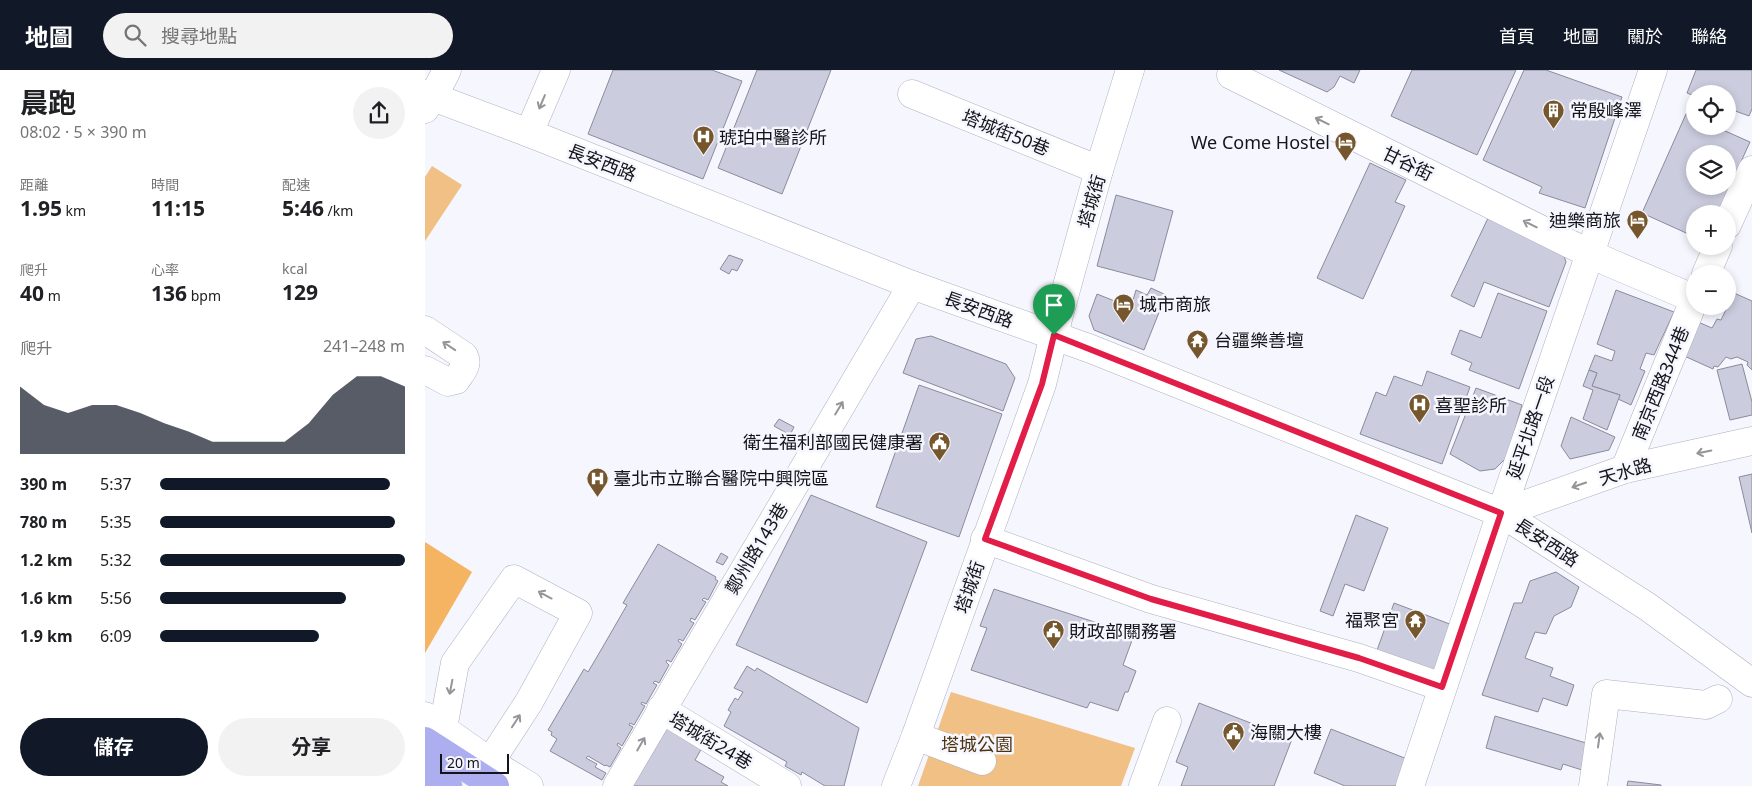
<!DOCTYPE html>
<html lang="zh-TW">
<meta charset="utf-8">
<style>
:root{--surface:#fff;--page:#f2f2f2;--text:#202124;--muted:#757577;--accent:#111827}
body{margin:0;font-family:"Noto Sans","Noto Sans TC",sans-serif;background:var(--page);color:var(--text);height:100vh;display:flex;flex-direction:column;font-size:19px;white-space:nowrap}
*{box-sizing:border-box;margin:0}
p{font-size:16px;color:var(--muted)}
.icon{flex:none;width:28px;height:28px;fill:none;stroke:currentColor;stroke-width:2;stroke-linecap:round;stroke-linejoin:round}
.map{position:relative;flex:1;overflow:hidden}
.drawer{display:flex;flex-direction:column;background:var(--surface);width:425px}
.drawer>*{flex:none}
.fabs{position:absolute;left:1261px;top:15px;display:grid;gap:10px}
.fabs a{display:grid;place-items:center;width:50px;height:50px;border-radius:50%;background:var(--surface);box-shadow:0 2px 8px #0003;font-size:25px}
.scale{position:absolute;left:15px;bottom:12px;width:69px;box-sizing:border-box;padding-left:5px;border:2px solid #14141a;border-top:0;font-size:14px;line-height:18px;white-space:nowrap;color:#14141a;-webkit-text-stroke:4px #f6f6fe;paint-order:stroke}
.pin{position:absolute;display:grid;place-items:center;width:42px;height:42px;color:#fff;margin:-51px -21px;border-radius:50% 50% 50% 0;rotate:-45deg;box-shadow:0 0 5px #0007}
.pin .icon{rotate:45deg}
.round{display:grid;place-items:center;flex:none;width:52px;height:52px;border-radius:26px;background:var(--page)}
.summary{display:flex;align-items:center;justify-content:space-between;height:85px;padding:0 20px}
h1{font-size:28px;font-weight:700;line-height:38px}
.stats{display:grid;grid-template-columns:repeat(3,1fr);gap:8px;height:85px;padding:5px 20px}
.stats div{display:grid;align-content:center}
.stats b{font-size:21px;font-weight:700}
.stats small{font-size:14px;font-weight:400}
.stats p{font-size:14px}
.chart{height:140px;padding:10px 20px}
.chart p{display:flex;justify-content:space-between}
.chart svg{width:100%;height:90px;margin-top:5px;fill:var(--accent);opacity:.7}
.cta{display:flex;gap:10px;margin-top:auto;padding:10px 20px}
.cta a{flex:1;height:58px;border-radius:30px;background:var(--accent);color:#fff;font-size:20px;font-weight:700;line-height:58px;text-align:center}
.cta a+a{background:var(--page);color:var(--text)}
ul{padding:0 20px;list-style:none;font-size:16px}
li{display:grid;grid-template-columns:80px 60px 1fr;align-items:center;height:38px}
li i{height:12px;border-radius:6px;background:var(--accent)}
header{display:flex;align-items:center;gap:30px;box-sizing:border-box;height:70px;padding:0 25px;background:var(--accent);color:#fff}
header strong{font-size:24px}
nav{display:flex;gap:28px;margin-inline-start:auto;font-size:18px}
.search{width:350px;height:45px;background:var(--page);display:flex;align-items:center;gap:12px;box-sizing:border-box;padding:0 18px;border-radius:28px;color:var(--muted);font-size:19px}
main{display:flex;flex:1;min-height:0}
.map>svg:first-child{display:block}
.green{fill:#f1c084}
.forest{fill:#f4b461}
.building{fill:#cbccde;stroke:#8a8b9b;fill-rule:evenodd}
.lines{fill:none;stroke-linecap:round;stroke-linejoin:round}
.minor-casing{stroke:#aeb0c1;stroke-width:29}
.highway-casing{stroke:#d5d5d6;stroke-width:29}
.minor{stroke:#fff;stroke-width:28}
.highway{stroke:#acaef0;stroke-width:28}
.oneway{stroke:#959598}
.route-casing{stroke:#fff;stroke-width:10}
.route{stroke:#e11d48;stroke-width:6}
.labels{text-anchor:middle;dominant-baseline:central;stroke-width:5;stroke-linejoin:round;paint-order:stroke}
.poi-label{font-size:18px;fill:#14141a;stroke:#f6f6fe;text-anchor:start}
.street-label{font-size:18px;fill:#14141a;stroke:#f6f6fe}
.park-label{font-size:18px;fill:#4d3410;stroke:#f6f6fe}
</style>
<header>
<strong>地圖</strong>
<div class="search"><svg class="icon" aria-label="search" viewBox="0 0 24 24"><circle cx="10" cy="10" r="6"/><path d="M15 15l6 6"/></svg>搜尋地點</div>
<nav><a>首頁</a><a>地圖</a><a>關於</a><a>聯絡</a></nav>
</header>
<main>
<section class="drawer">
<div class="summary"><div><h1>晨跑</h1><p>08:02 · 5 × 390 m</p></div><a class="round"><svg class="icon" aria-label="share" viewBox="0 0 24 24"><path d="M12 15V3M7 8l5-5 5 5M5 13v7h14v-7"/></svg></a></div>
<div class="stats">
<div><p>距離</p><b>1.95<small> km</small></b></div>
<div><p>時間</p><b>11:15</b></div>
<div><p>配速</p><b>5:46<small> /km</small></b></div>
</div>
<div class="stats">
<div><p>爬升</p><b>40<small> m</small></b></div>
<div><p>心率</p><b>136<small> bpm</small></b></div>
<div><p>kcal</p><b>129</b></div>
</div>
<div class="chart"><p><span>爬升</span>241–248 m</p>
<svg viewBox="0 0 160 44" preserveAspectRatio="none"><path d="M0 44V11L10 20L20 24L30 20L40 20L50 24L60 29L70 33L80 38L90 38L100 38L110 38L120 29L130 15L140 6L150 6L160 11V44z"/></svg>
</div>
<ul>
<li><b>390 m</b>5:37<i style="width:94%"></i></li>
<li><b>780 m</b>5:35<i style="width:96%"></i></li>
<li><b>1.2 km</b>5:32<i style="width:100%"></i></li>
<li><b>1.6 km</b>5:56<i style="width:76%"></i></li>
<li><b>1.9 km</b>6:09<i style="width:65%"></i></li>
</ul>
<div class="cta"><a>儲存</a><a>分享</a></div>
</section>
<div class="map">
<svg width="1327" height="716" viewBox="0 0 1327 716">
<rect width="100%" height="100%" fill="#f6f6fe"/>
<!-- green -->
<g class="green">
<path d="M7,96L37,115L0,171V107Z"/>
<path d="M526,622L710,678L696,716H493Z"/>
</g>
<!-- forest -->
<path class="forest" d="M0,472L47,502L0,583Z"/>
<!-- building -->
<g class="building">
<path d="M188,0H287L317,11L278,109L163,64Z"/>
<path d="M332,0H406L357,124L293,98Z"/>
<path d="M854,0H935L929,13L915,6L909,17L902,22Z"/>
<path d="M987,0H1091L1052,85L966,46Z"/>
<path d="M1099,0H1121L1197,27L1160,138L1114,123L1117,117L1058,90Z"/>
<path d="M1271,0H1327V39L1324,46L1302,38V24H1270V26L1262,23Z"/>
<path d="M1261,44L1270,48V56H1289L1325,72L1292,144H1270V167L1217,143ZM1270,84H1302V116H1270Z"/>
<path d="M945,93L981,110L970,132L980,136L938,229L892,208Z"/>
<path d="M691,125L748,141L729,211L672,196Z"/>
<path d="M1064,146L1136,177L1141,192L1124,237L1059,212L1049,237L1026,226Z"/>
<path d="M304,185L318,190L312,201L307,199L304,204L295,199Z"/>
<path d="M726,218L741,225L719,280L669,260L664,246L672,224L692,232L695,225L708,230L711,220L722,225Z"/>
<path d="M1191,220L1249,242L1229,285L1221,283L1215,299L1220,301L1206,335L1193,329L1195,325L1167,316L1172,303L1164,300L1170,285L1187,291L1190,281L1172,274Z"/>
<path d="M1073,223L1122,241L1094,319L1044,300L1047,293L1026,284L1035,260L1056,268Z"/>
<path d="M1309,223L1327,231V300L1322,295L1323,292L1312,287L1306,289L1301,287L1293,297L1289,296L1288,299L1257,285L1273,252L1287,258L1292,249L1296,250Z"/>
<path d="M506,266L581,294L590,308L578,341L478,303L491,269Z"/>
<path d="M1317,294L1327,332V345L1305,350L1292,300Z"/>
<path d="M1164,300L1172,303L1167,316L1195,325L1182,360L1158,349L1168,320L1158,316Z"/>
<path d="M1002,301L1045,317L1017,394L935,364L951,322L961,326L969,306L997,316Z"/>
<path d="M494,315L577,344L534,467L451,437Z"/>
<path d="M1051,318L1097,335L1082,387L1070,399L1055,401L1025,384Z"/>
<path d="M1146,347L1190,367L1184,380L1145,389L1136,376Z"/>
<path d="M354,349L369,357L365,365L349,356Z"/>
<path d="M1327,404V463L1314,407Z"/>
<path d="M386,425L502,472L442,633L311,575Z"/>
<path d="M931,445L963,458L939,521L920,514L908,546L895,541Z"/>
<path d="M233,474L291,507L290,509L293,511L283,530L279,528L277,530L281,532L270,550L266,548L265,551L269,553L258,571L254,569L253,571L257,574L246,592L242,590L241,592L244,595L234,613L230,611L228,613L232,615L221,634L217,632L216,634L220,636L209,655L205,653L204,655L208,657L197,676L193,673L192,675L196,678L185,697L181,695L180,696L163,686L161,688L172,694L170,697L181,703L177,710L125,681L132,669L126,665L127,662L123,660L159,599L163,602L176,580L202,535L198,533Z"/>
<path d="M296,483L303,487L298,495L291,492Z"/>
<path d="M1131,502L1154,517L1146,537L1129,546L1121,564L1110,562L1100,588L1128,598L1125,606L1149,615L1142,636L1118,628L1113,642L1057,625L1089,533H1097L1105,511Z"/>
<path d="M569,519L709,565L698,595L711,601L703,622H700L693,641L665,632L662,638L546,600L562,558L555,556Z"/>
<path d="M969,533L1030,556L1011,606L951,583Z"/>
<path d="M322,596L330,601L332,598L434,658L419,716H400L377,702L376,705L360,696L362,692L299,656L306,642L303,640L310,628L313,630L318,622L309,618Z"/>
<path d="M774,633L867,669L849,716H756L763,697L751,692Z"/>
<path d="M1070,646L1168,675L1160,701L1138,694L1136,700L1061,678Z"/>
<path d="M244,655L278,676L270,690L299,707L296,712L303,716H208Z"/>
<path d="M906,659L982,689L971,716H920L889,703Z"/>
<path d="M1203,711L1236,715V716H1202Z"/>
</g>
<g class="lines">
<defs>
<g id="minor">
<path d="M809,0L806,5L1147,175L1183,192L1270,229"/>
<path d="M0,24L104,63L487,215L666,279L1076,443L1223,537L1327,613"/>
<path d="M487,24L674,100"/>
<path d="M0,39L8,27L22,0"/>
<path d="M104,63L131,0"/>
<path d="M1302,155L1327,100"/>
<path d="M1281,204L1293,176"/>
<path d="M0,260L39,286C44,295 36,302 31,310L23,312L0,300"/>
<path d="M1200,399L1270,228"/>
<path d="M1076,443L1200,399L1327,371"/>
<path d="M560,469L726,529L934,588L1017,617"/>
<path d="M236,639L362,716"/>
<path d="M0,646L65,692L104,716"/>
<path d="M18,658L30,593L89,509L153,543L104,632L65,692"/>
<path d="M490,668H496L557,691"/>
<path d="M192,716L487,215"/>
<path d="M471,716L490,668L617,314L634,245L674,100L705,0"/>
<path d="M718,716L742,651"/>
<path d="M985,716L1076,443L1228,0"/>
<path d="M1168,716L1181,624L1281,635L1293,629"/>
</g>
<g id="highway">
<path d="M0,671L70,716"/>
<path d="M0,702L23,716"/>
</g>
</defs>
<!-- minor casing -->
<use href="#minor" class="minor-casing"/>
<!-- highway casing -->
<use href="#highway" class="highway-casing"/>
<!-- minor -->
<use href="#minor" class="minor"/>
<!-- highway -->
<use href="#highway" class="highway"/>
</g>
<!-- one-way arrows -->
<defs><path id="oneway-shaft" d="M-6 0H5M1.5-3L5.5 0L1.5 3" fill="none" stroke-width="1.6" stroke-linecap="round" stroke-linejoin="round" transform="scale(1.25)"/></defs>
<g class="oneway">
<use href="#oneway-shaft" transform="translate(117 32) rotate(113)"/>
<use href="#oneway-shaft" transform="translate(897 51) rotate(-154)"/>
<use href="#oneway-shaft" transform="translate(1105 154) rotate(-154)"/>
<use href="#oneway-shaft" transform="translate(24 276) rotate(-146)"/>
<use href="#oneway-shaft" transform="translate(414 338) rotate(-59)"/>
<use href="#oneway-shaft" transform="translate(1279 382) rotate(168)"/>
<use href="#oneway-shaft" transform="translate(1154 415) rotate(161)"/>
<use href="#oneway-shaft" transform="translate(120 525) rotate(-152)"/>
<use href="#oneway-shaft" transform="translate(26 617) rotate(101)"/>
<use href="#oneway-shaft" transform="translate(91 651) rotate(-57)"/>
<use href="#oneway-shaft" transform="translate(1174 670) rotate(-82)"/>
<use href="#oneway-shaft" transform="translate(216 674) rotate(-60)"/>
</g>
<g class="lines">
<defs>
<path id="route" d="M629,265L1076,443L1017,617L934,588L726,529L560,469L617,314Z"/>
</defs>
<!-- route casing -->
<use href="#route" class="route-casing"/>
<!-- route -->
<use href="#route" class="route"/>
</g>
<!-- icons -->
<defs>
<symbol id="building-pin" viewBox="-11 -11 22 30"><path d="M0 17L-7.5 6A9.5 9.5 0 1 1 7.5 6Z" fill="#76562c" stroke="#f6f6fe"/><path d="M-4-6H4V6H1V3H-1V6H-4ZM-2.5-4.3h1.7v1.8h-1.7ZM.8-4.3h1.7v1.8H.8ZM-2.5-1h1.7V.8h-1.7ZM.8-1h1.7V.8H.8Z" fill="#fff"/></symbol>
<symbol id="hospital-pin" viewBox="-11 -11 22 30"><path d="M0 17L-7.5 6A9.5 9.5 0 1 1 7.5 6Z" fill="#76562c" stroke="#f6f6fe"/><path d="M-5-5h3v3.5h4V-5h3V5h-3V1.5h-4V5h-3Z" fill="#fff"/></symbol>
<symbol id="hotel-pin" viewBox="-11 -11 22 30"><path d="M0 17L-7.5 6A9.5 9.5 0 1 1 7.5 6Z" fill="#76562c" stroke="#f6f6fe"/><path d="M-6-4.5h1.5V1H6V5H4.5V3h-9V5H-6ZM-4 0a1.8 1.8 0 1 1 3.6 0ZM.5 0V-2.5h3Q6-2.5 6 0Z" fill="#fff"/></symbol>
<symbol id="temple-pin" viewBox="-11 -11 22 30"><path d="M0 17L-7.5 6A9.5 9.5 0 1 1 7.5 6Z" fill="#76562c" stroke="#f6f6fe"/><path d="M0-6L5-2H3V0L6.5 2.5H4V6H1.5V3h-3V6H-4V2.5H-6.5L-3 0V-2H-5Z" fill="#fff"/></symbol>
<symbol id="civic-pin" viewBox="-11 -11 22 30"><path d="M0 17L-7.5 6A9.5 9.5 0 1 1 7.5 6Z" fill="#76562c" stroke="#f6f6fe"/><path d="M-.6-6.5H3V-4.5H.6V-3L4-1V1h2V6H-6V1h2V-1L-.6-3ZM-1.2 2.5V6h2.4V2.5Z" fill="#fff"/></symbol>
</defs>
<g fill-rule="evenodd">
<use href="#building-pin" x="1116" y="28" width="25" height="34"/>
<use href="#hospital-pin" x="266" y="54" width="25" height="34"/>
<use href="#hotel-pin" x="908" y="60" width="25" height="34"/>
<use href="#hotel-pin" x="1200" y="138" width="25" height="34"/>
<use href="#hotel-pin" x="686" y="222" width="25" height="34"/>
<use href="#temple-pin" x="760" y="258" width="25" height="34"/>
<use href="#hospital-pin" x="982" y="322" width="25" height="34"/>
<use href="#civic-pin" x="502" y="360" width="25" height="34"/>
<use href="#hospital-pin" x="160" y="396" width="25" height="34"/>
<use href="#temple-pin" x="978" y="538" width="25" height="34"/>
<use href="#civic-pin" x="616" y="548" width="25" height="34"/>
<use href="#civic-pin" x="796" y="650" width="25" height="34"/>
</g>
<g class="labels">
<!-- poi labels -->
<g class="poi-label">
<text x="1145" y="40">常殷峰澤</text>
<text x="294" y="67">琥珀中醫診所</text>
<text x="905" y="72" text-anchor="end">We Come Hostel</text>
<text x="1196" y="150" text-anchor="end">迪樂商旅</text>
<text x="714" y="234">城市商旅</text>
<text x="789" y="270">台疆樂善壇</text>
<text x="1010" y="335">喜聖診所</text>
<text x="498" y="372" text-anchor="end">衛生福利部國民健康署</text>
<text x="188" y="408">臺北市立聯合醫院中興院區</text>
<text x="974" y="550" text-anchor="end">福聚宮</text>
<text x="644" y="561">財政部關務署</text>
<text x="825" y="662">海關大樓</text>
</g>
<!-- street labels -->
<g class="street-label">
<text transform="translate(581 62) rotate(22)">塔城街50巷</text>
<text transform="translate(177 92) rotate(21)">長安西路</text>
<text transform="translate(983 93) rotate(26)">甘谷街</text>
<text transform="translate(666 131) rotate(-74)">塔城街</text>
<text transform="translate(554 239) rotate(20)">長安西路</text>
<text transform="translate(1235 313) rotate(-68)">南京西路344巷</text>
<text transform="translate(1105 357) rotate(-71)">延平北路一段</text>
<text transform="translate(1200 401) rotate(-16)">天水路</text>
<text transform="translate(1122 472) rotate(33)">長安西路</text>
<text transform="translate(331 478) rotate(-59)">鄭州路143巷</text>
<text transform="translate(544 517) rotate(-71)">塔城街</text>
<text transform="translate(286 670) rotate(31)">塔城街24巷</text>
</g>
<!-- park labels -->
<g class="park-label">
<text x="552" y="674">塔城公園</text>
</g>
</g>
</svg>
<div class="fabs">
<a><svg class="icon" aria-label="locate" viewBox="0 0 24 24"><circle cx="12" cy="12" r="6"/><path d="M12 2v4M12 18v4M2 12h4M18 12h4"/></svg></a>
<a><svg class="icon" aria-label="layers" viewBox="0 0 24 24"><path d="M12 4l9 5-9 5-9-5zM3 14l9 5 9-5"/></svg></a>
<a>+</a>
<a>−</a>
</div>
<div class="scale">20 m</div>
<div class="pin" style="left:629px;top:265px;background:#1e9e55"><svg class="icon" aria-label="arrive" viewBox="0 0 24 24"><path d="M6 21V4h12l-3 4 3 4H6"/></svg></div>
</div>
</main>
